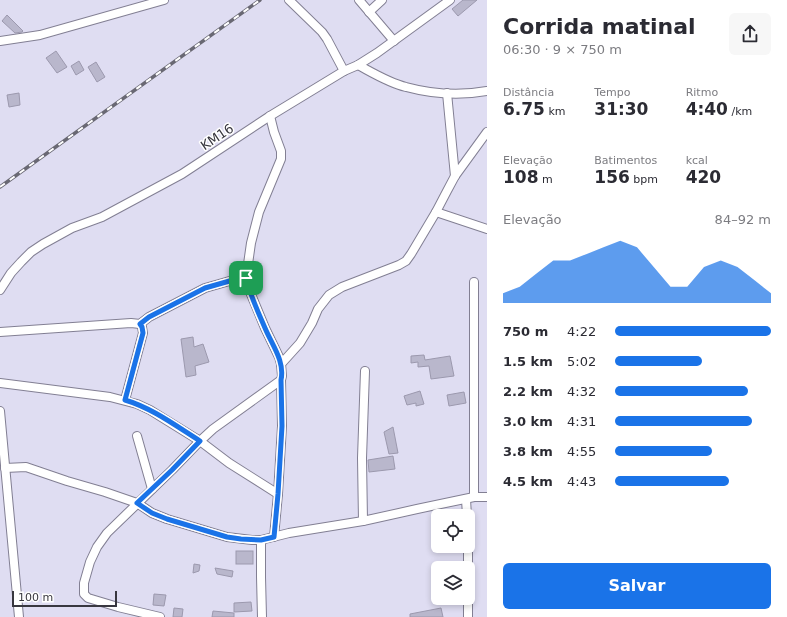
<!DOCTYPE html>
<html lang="pt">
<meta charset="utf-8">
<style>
:root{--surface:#fff;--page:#f7f7f7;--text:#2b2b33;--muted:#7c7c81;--accent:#1a73e8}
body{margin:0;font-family:"DejaVu Sans",sans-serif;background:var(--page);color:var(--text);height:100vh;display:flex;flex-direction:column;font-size:15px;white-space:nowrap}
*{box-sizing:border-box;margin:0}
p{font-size:13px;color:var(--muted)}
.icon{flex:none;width:22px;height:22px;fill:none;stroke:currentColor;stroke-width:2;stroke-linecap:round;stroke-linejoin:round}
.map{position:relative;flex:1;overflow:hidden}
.side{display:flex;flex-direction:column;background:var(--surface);width:300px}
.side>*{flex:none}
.controls{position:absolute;left:431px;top:509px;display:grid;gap:8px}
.controls a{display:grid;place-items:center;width:44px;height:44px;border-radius:6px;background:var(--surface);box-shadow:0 2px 6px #0003;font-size:20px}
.scale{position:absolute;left:12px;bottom:10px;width:105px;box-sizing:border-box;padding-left:4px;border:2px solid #38373f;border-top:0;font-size:11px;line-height:14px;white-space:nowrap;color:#38373f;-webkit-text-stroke:3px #fff;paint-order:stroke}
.pin{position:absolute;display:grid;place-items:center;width:34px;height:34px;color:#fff;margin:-17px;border-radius:8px;box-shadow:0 2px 6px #0006}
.round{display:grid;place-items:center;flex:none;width:42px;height:42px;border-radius:6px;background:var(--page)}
.overview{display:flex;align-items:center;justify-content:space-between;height:68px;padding:0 16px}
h1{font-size:22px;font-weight:700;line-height:30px}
.figures{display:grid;grid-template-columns:repeat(3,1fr);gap:6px;height:68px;padding:4px 16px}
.figures div{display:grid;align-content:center}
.figures b{font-size:17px;font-weight:700}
.figures small{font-size:11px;font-weight:400}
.figures p{font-size:11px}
.chart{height:112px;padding:8px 16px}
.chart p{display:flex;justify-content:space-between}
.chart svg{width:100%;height:72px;margin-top:4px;fill:var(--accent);opacity:.7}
.action{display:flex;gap:8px;margin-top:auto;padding:8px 16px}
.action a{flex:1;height:46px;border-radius:6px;background:var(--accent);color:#fff;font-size:16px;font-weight:700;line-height:46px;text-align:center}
ul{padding:0 16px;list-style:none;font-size:13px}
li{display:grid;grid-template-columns:64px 48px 1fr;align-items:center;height:30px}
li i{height:10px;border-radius:5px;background:var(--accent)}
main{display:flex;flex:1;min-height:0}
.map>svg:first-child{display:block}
.building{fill:#b9b7cc;stroke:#9c99ae}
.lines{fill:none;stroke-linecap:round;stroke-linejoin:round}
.minor-casing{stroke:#827f93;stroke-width:10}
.minor{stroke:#fff;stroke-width:8}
.rail-casing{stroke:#696873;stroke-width:3.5}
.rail{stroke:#fff;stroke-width:2;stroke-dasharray:6;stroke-linecap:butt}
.route-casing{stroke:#fff;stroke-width:8}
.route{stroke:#1a73e8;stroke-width:5}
.labels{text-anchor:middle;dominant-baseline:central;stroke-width:3;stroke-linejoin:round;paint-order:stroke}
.street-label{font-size:13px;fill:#38373f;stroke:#fff}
</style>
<main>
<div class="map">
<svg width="487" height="617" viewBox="0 0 487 617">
<rect width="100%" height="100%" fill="#dfddf2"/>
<!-- building -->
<g class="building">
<path d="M463,0H477L458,16L452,9Z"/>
<path d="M7,15L23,31L22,32L15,33L2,21Z"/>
<path d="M56,51L67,67L57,73L46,58Z"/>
<path d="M79,61L84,70L76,75L71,66Z"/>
<path d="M96,62L105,77L97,82L88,67Z"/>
<path d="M19,93L20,105L9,107L7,95Z"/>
<path d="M193,337L194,347L203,344L209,362L195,366L196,375L186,377L181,339Z"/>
<path d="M424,355L425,360L450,356L454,376L431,379L429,366L418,367V362L411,363V356Z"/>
<path d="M420,391L424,404L416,406V403L407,405L404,396Z"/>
<path d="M464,392L466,403L449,406L447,395Z"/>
<path d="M393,427L398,453L389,454L384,432Z"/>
<path d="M393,456L395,469L369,472L368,460Z"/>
<rect x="236" y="551" width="17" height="13"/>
<path d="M194,564L200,565L199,571L193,573Z"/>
<path d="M215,568L233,571L232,577L217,574Z"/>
<path d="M154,594L166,595L164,606L153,605Z"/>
<path d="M251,602L252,611L234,612V603Z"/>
<path d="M174,608L183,609L182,617H173Z"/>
<path d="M441,608L443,617H410V614Z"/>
<path d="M213,611L234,613V617H212Z"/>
</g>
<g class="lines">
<defs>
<g id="minor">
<path d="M289,0L322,32L327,39L344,71"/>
<path d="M359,0L394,41"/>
<path d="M369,12L382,0"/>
<path d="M0,41L40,35L164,0"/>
<path d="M358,65C373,73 389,83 406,87C432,94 460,96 487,91"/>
<path d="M447,93L455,176"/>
<path d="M436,212L487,229"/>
<path d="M0,290L11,273L21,262L31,252L43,244L72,228L102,217L182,174L270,116L344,71L358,65L377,53L450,0"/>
<path d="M140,324L149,317L205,288L233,280L246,278"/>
<path d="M0,332L131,323L140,324L142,327L143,333L125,400"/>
<path d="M281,364L300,343L312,323L318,309L329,295L342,287L399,265L406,261L411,254L436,212L447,191L455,176L487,132"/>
<path d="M0,383L110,397L137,404L150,410L200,441L229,463L278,494"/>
<path d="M0,411L19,617"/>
<path d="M137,436L152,489"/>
<path d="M5,468L26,467L67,481L105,492L137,503L152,513L167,519L227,537L252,540H261L289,533L363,521L417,509L474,497H487"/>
<path d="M474,497V282"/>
<path d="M466,499L467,516"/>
<path d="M363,521L362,458L365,371"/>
<path d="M274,537L278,494L282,426L281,380"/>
<path d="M261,540V577L262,617"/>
<path d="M468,568V546"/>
<path d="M160,617L118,607L88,598L84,594V583L90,562L97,547L107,533L172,470L200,441L213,429L281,380L282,376L281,364L279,357L265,328L248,287L246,278L251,243L259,212L281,159V151L274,132L270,116"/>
<path d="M468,617V598"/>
</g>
</defs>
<!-- minor casing -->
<use href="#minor" class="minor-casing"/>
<!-- minor -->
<use href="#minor" class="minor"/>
<defs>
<path id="rail" d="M0,187L260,0"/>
</defs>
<!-- rail casing -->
<use href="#rail" class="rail-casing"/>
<!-- rail -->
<use href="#rail" class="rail"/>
</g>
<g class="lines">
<defs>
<path id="route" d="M246,278C250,295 258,312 265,328C272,345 285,361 281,380L282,426L278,494L274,537L261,540L241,539L227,537L167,519L152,513L137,503L172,470L200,441C176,426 152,408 125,400L143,333L142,327L140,324L149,317L205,288L233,280Z"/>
</defs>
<!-- route casing -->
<use href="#route" class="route-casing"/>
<!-- route -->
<use href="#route" class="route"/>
</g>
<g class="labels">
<!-- street labels -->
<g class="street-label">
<text transform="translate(217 137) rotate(-34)">KM16</text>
</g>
</g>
</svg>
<div class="controls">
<a><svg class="icon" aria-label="locate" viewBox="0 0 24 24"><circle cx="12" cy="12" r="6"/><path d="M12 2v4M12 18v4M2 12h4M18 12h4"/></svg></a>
<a><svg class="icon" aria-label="layers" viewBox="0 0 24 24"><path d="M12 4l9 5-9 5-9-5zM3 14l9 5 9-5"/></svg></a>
</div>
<div class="scale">100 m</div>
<div class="pin" style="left:246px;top:278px;background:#1e9e55"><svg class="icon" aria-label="arrive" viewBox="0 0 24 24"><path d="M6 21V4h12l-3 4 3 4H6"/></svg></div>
</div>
<section class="side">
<div class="overview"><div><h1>Corrida matinal</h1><p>06:30 · 9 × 750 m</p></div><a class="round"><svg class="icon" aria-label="share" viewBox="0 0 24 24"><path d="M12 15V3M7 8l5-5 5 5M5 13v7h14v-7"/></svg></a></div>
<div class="figures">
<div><p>Distância</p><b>6.75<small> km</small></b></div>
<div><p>Tempo</p><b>31:30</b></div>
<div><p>Ritmo</p><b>4:40<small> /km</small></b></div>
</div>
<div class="figures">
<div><p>Elevação</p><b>108<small> m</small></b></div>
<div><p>Batimentos</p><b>156<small> bpm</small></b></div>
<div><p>kcal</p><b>420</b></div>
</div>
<div class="chart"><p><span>Elevação</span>84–92 m</p>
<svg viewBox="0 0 160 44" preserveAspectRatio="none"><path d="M0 44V38L10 34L20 26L30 18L40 18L50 14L60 10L70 6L80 10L90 22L100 34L110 34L120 22L130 18L140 22L150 30L160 38V44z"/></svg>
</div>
<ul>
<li><b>750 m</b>4:22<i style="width:100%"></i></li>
<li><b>1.5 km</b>5:02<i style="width:56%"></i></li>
<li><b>2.2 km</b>4:32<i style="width:85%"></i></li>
<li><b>3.0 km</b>4:31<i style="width:88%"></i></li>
<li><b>3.8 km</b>4:55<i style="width:62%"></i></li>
<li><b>4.5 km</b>4:43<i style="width:73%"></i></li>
</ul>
<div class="action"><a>Salvar</a></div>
</section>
</main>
